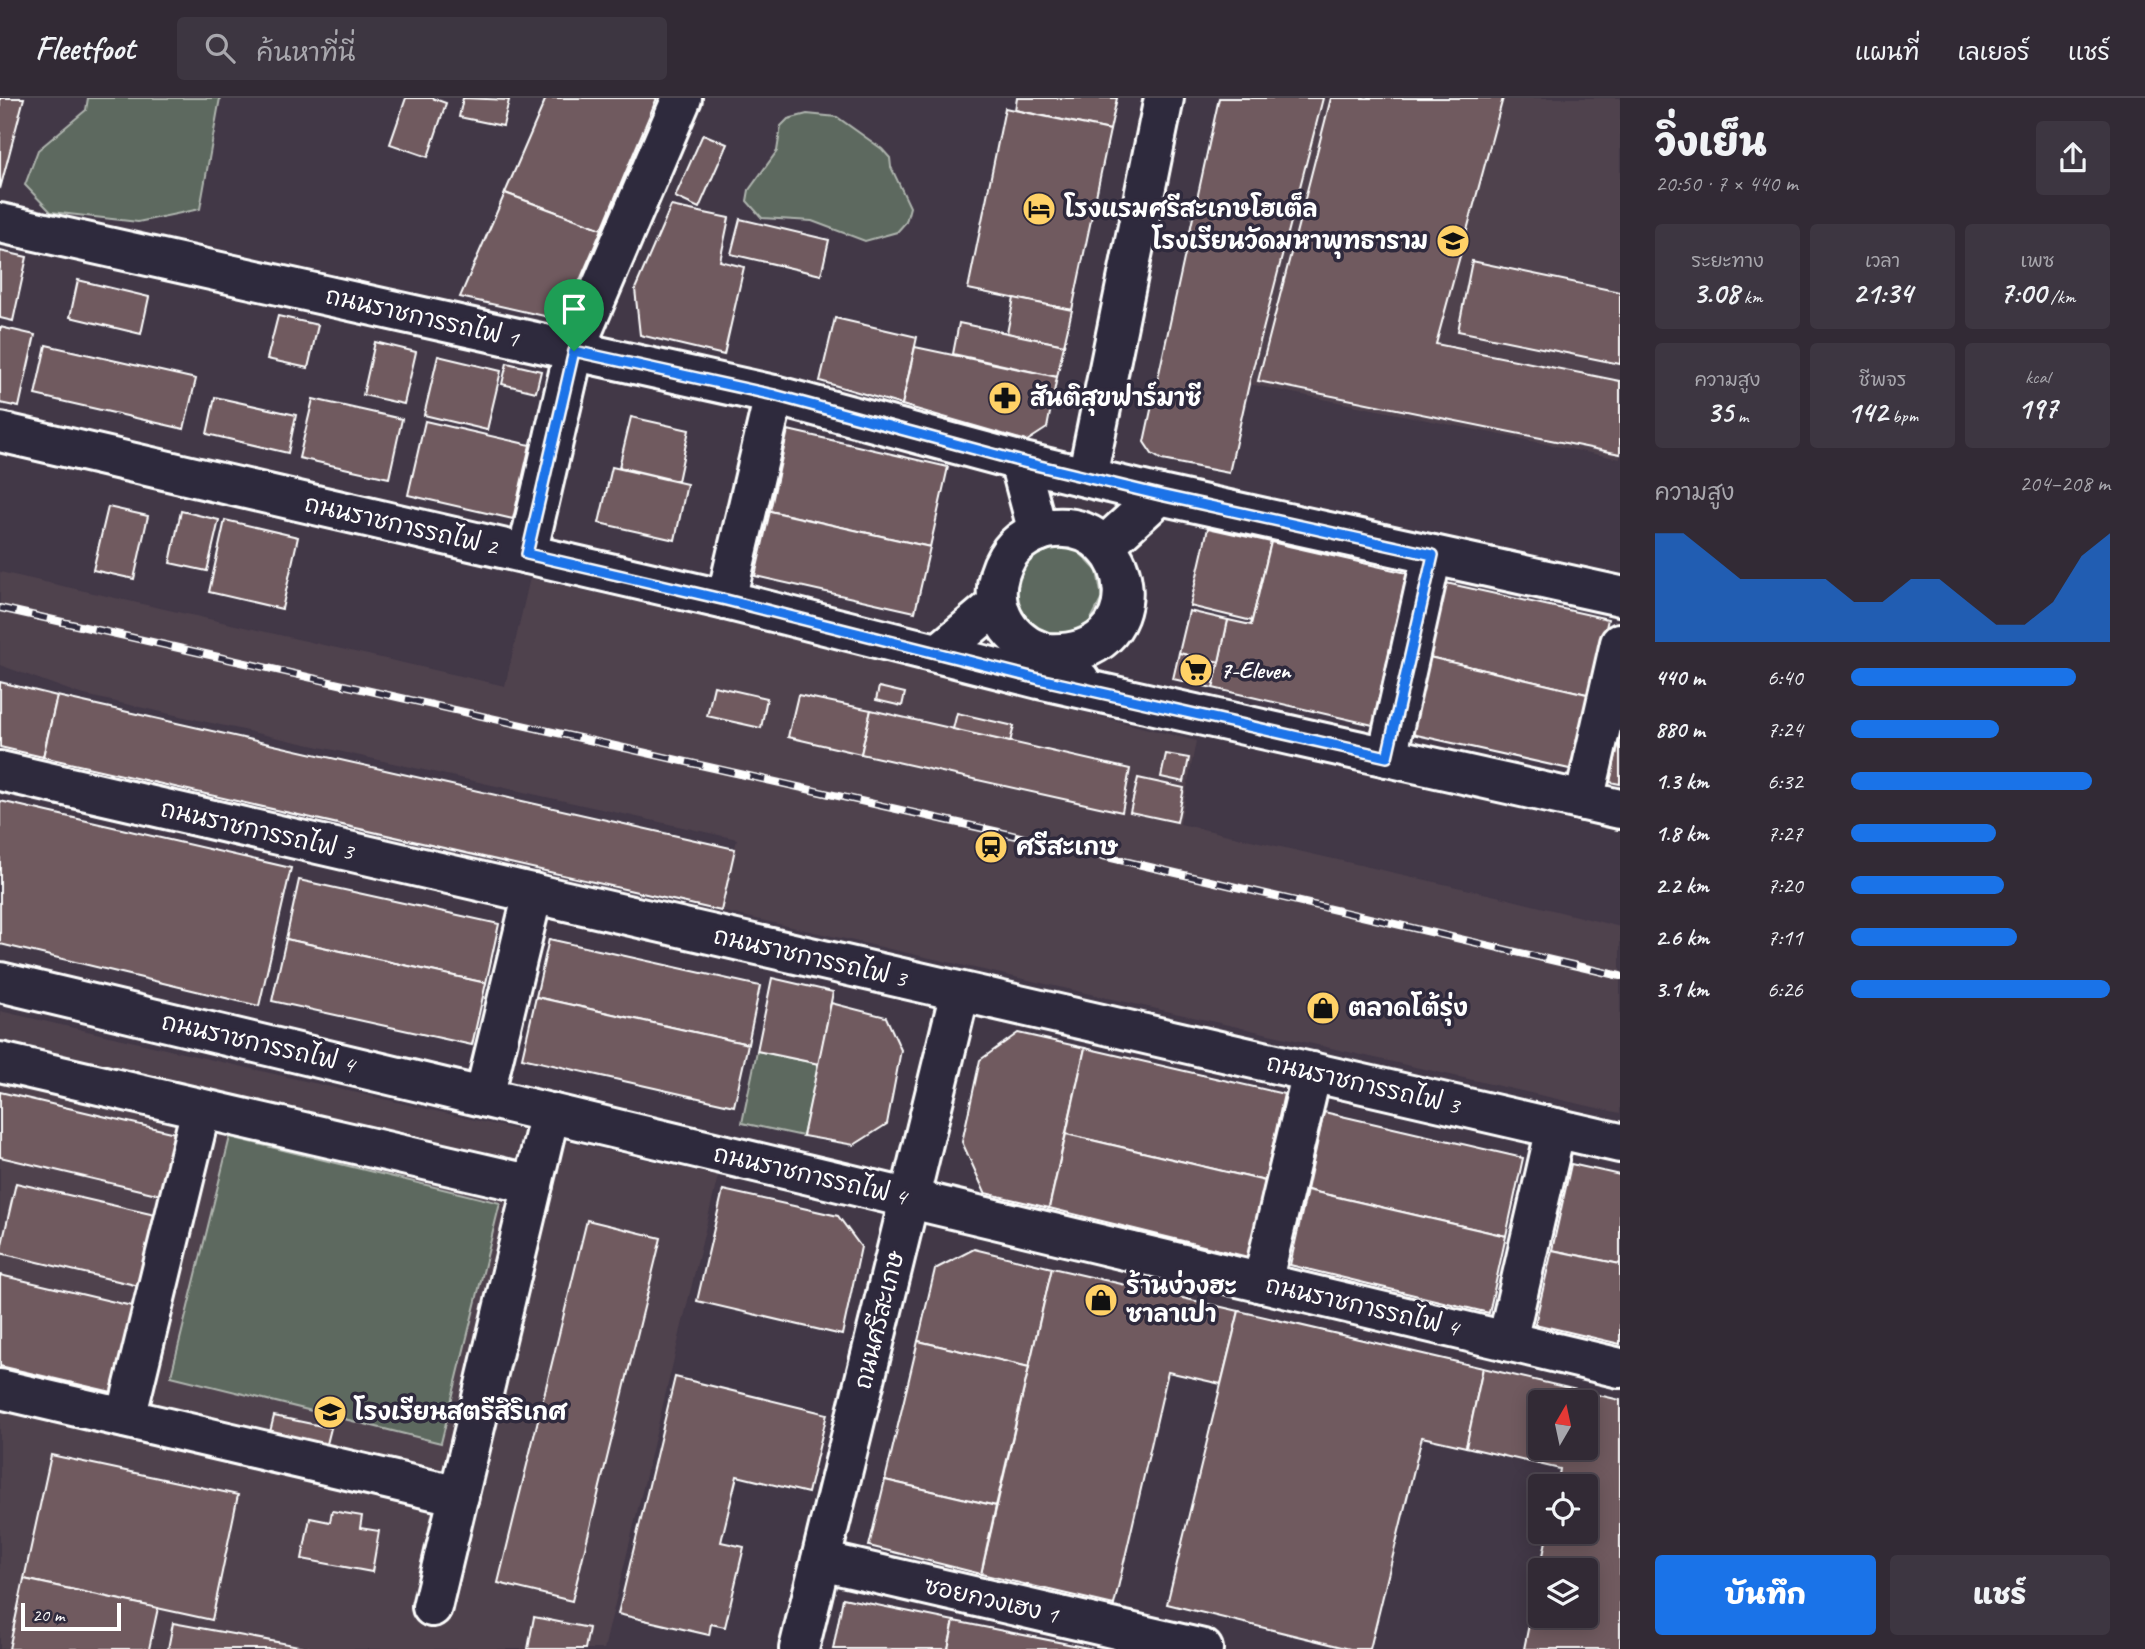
<!DOCTYPE html>
<html lang="th">
<meta charset="utf-8">
<style>
:root{--surface:#322a35;--page:#3d3641;--text:#f1f3f6;--muted:#a8a7ad;--line:#4d4650;--accent:#1a73e8}
body{margin:0;font-family:Caveat,"Playpen Sans Thai",sans-serif;background:var(--page);color:var(--text);height:100vh;display:flex;flex-direction:column;font-size:26px;white-space:nowrap}
*{box-sizing:border-box;margin:0}
p{font-size:23px;color:var(--muted)}
.icon{flex:none;width:38px;height:38px;fill:none;stroke:currentColor;stroke-width:2;stroke-linecap:round;stroke-linejoin:round}
.map{position:relative;flex:1;overflow:hidden}
.panel{display:flex;flex-direction:column;background:var(--surface);width:525px}
.panel>*{flex:none}
.needle{width:46px;rotate:9deg}
.fabs{position:absolute;left:1528px;top:1292px;display:grid;gap:14px}
.fabs a{display:grid;place-items:center;width:70px;height:70px;border-radius:7px;background:var(--surface);box-shadow:0 4px 18px #0003,0 0 0 2px var(--line);font-size:35px}
.scale{position:absolute;left:21px;bottom:18px;width:100px;box-sizing:border-box;padding-left:7px;border:4px solid #fff;border-top:0;font-size:19px;line-height:24px;white-space:nowrap;color:#fff;-webkit-text-stroke:5px #2f2a3d;paint-order:stroke}
.pin{position:absolute;display:grid;place-items:center;width:60px;height:60px;color:#fff;margin:-72px -30px;border-radius:50% 50% 50% 0;rotate:-45deg;box-shadow:0 0 7px #0007}
.pin .icon{rotate:45deg}
.round{display:grid;place-items:center;flex:none;width:74px;height:74px;border-radius:7px;background:var(--page)}
.summary{display:flex;align-items:center;justify-content:space-between;height:119px;padding:0 35px}
h1{font-size:38px;font-weight:800;line-height:52px}
.figures{display:grid;grid-template-columns:repeat(3,1fr);gap:10px;height:119px;padding:7px 35px}
.figures div{display:grid;align-content:center;border-radius:7px;background:var(--page);text-align:center}
.figures b{font-size:30px;font-weight:800}
.figures small{font-size:19px;font-weight:400}
.figures p{font-size:19px}
.chart{height:196px;padding:14px 35px}
.chart p{display:flex;justify-content:space-between}
.chart svg{width:100%;height:126px;margin-top:7px;fill:var(--accent);opacity:.7}
.action{display:flex;gap:14px;margin-top:auto;padding:14px 35px}
.action a{flex:1;height:80px;border-radius:7px;background:var(--accent);color:#fff;font-size:28px;font-weight:800;line-height:80px;text-align:center}
.action a+a{background:var(--page);color:var(--text)}
ul{padding:0 35px;list-style:none;font-size:23px}
li{display:grid;grid-template-columns:112px 84px 1fr;align-items:center;height:52px}
li i{height:18px;border-radius:9px;background:var(--accent)}
header{display:flex;align-items:center;gap:42px;box-sizing:border-box;height:98px;padding:0 35px;background:var(--surface);border-bottom:2px solid var(--line)}
header strong{font-size:33px}
nav{display:flex;gap:38px;margin-inline-start:auto;font-size:24px}
.search{width:490px;height:63px;background:var(--page);display:flex;align-items:center;gap:18px;box-sizing:border-box;padding:0 24px;border-radius:7px;color:var(--muted);font-size:26px}
main{display:flex;flex:1;min-height:0}
.map>svg:first-child{display:block}
.built{fill:#50424e}
.green{fill:#5d695e;stroke:#aeb4ae;stroke-width:2}
.building{fill:#705a5f;stroke:#fff;stroke-width:2;fill-rule:evenodd}
.lines{fill:none;stroke-linecap:round;stroke-linejoin:round}
.minor-casing{stroke:#fff;stroke-width:44}
.minor{stroke:#2f2a3d;stroke-width:38}
.rail-casing{stroke:#fff;stroke-width:8}
.rail{stroke:#2f2a3d;stroke-width:5;stroke-dasharray:16;stroke-linecap:butt}
.route-casing{stroke:#fff;stroke-width:14}
.route{stroke:#1a73e8;stroke-width:9}
.labels{text-anchor:middle;dominant-baseline:central;stroke-width:7;stroke-linejoin:round;paint-order:stroke}
.poi-label{font-size:24px;font-weight:bold;fill:#fff;stroke:#2f2a3d;text-anchor:start}
.street-label{font-size:24px;fill:#fff;stroke:#2f2a3d}
</style>
<header>
<strong>Fleetfoot</strong>
<div class="search"><svg class="icon" aria-label="search" viewBox="0 0 24 24"><circle cx="10" cy="10" r="6"/><path d="M15 15l6 6"/></svg>ค้นหาที่นี่</div>
<nav><a>แผนที่</a><a>เลเยอร์</a><a>แชร์</a></nav>
</header>
<main>
<div class="map">
<svg width="1620" height="1551" viewBox="0 0 1620 1551">
<rect width="100%" height="100%" fill="#423847"/>
<filter id="ink" filterUnits="userSpaceOnUse"><feTurbulence type="fractalNoise" baseFrequency=".0143" numOctaves="2"/><feDisplacementMap in="SourceGraphic" scale="14" xChannelSelector="R" yChannelSelector="G"/><feConvolveMatrix kernelMatrix="1 2 1 2 8 2 1 2 1" color-interpolation-filters="sRGB"/></filter>
<g filter="url(#ink)">
<!-- built -->
<g class="built">
<path d="M1323,0H1620V361L1249,286Z"/>
<path d="M0,474L505,588L530,480L763,533L1196,643L1180,726L1496,798L1620,829V1015L721,813L737,741L80,596L0,567Z"/>
<path d="M0,913L718,1078L604,1551H0Z"/>
</g>
<!-- green -->
<g class="green">
<path d="M88,0H220L200,111L138,124L51,114L25,87L38,52L86,12Z"/>
<path d="M807,16L837,19L882,51L890,60L891,69L910,109L906,124L897,134L865,143L812,123L762,120L747,103L749,92L777,53L781,28L788,21Z"/>
<path d="M1050,448L1078,453L1097,473L1102,500L1089,525L1063,537L1036,532L1017,512L1013,485L1026,460Z"/>
<path d="M757,953L819,966L803,1038L742,1025Z"/>
<path d="M230,1039L500,1105L441,1345L171,1278Z"/>
</g>
<!-- building -->
<g class="building">
<path d="M0,0H24L0,91Z"/>
<path d="M406,0H432L446,5L428,59L390,46Z"/>
<path d="M463,0L509,2L503,28L459,19Z"/>
<path d="M546,0H657L602,131L505,95Z"/>
<path d="M1017,0H1117L1110,32L1015,12Z"/>
<path d="M1219,0H1323L1249,286L1229,375L1162,362L1152,356L1144,344Z"/>
<path d="M1331,0H1503L1436,246L1620,283V356L1258,283Z"/>
<path d="M1005,10L1110,32L1072,212L968,191Z"/>
<path d="M703,36L727,46L699,110L675,99Z"/>
<path d="M505,95L602,131L569,208L553,220L460,199Z"/>
<path d="M671,108L729,120L720,163L744,169L724,257L640,237L635,191Z"/>
<path d="M740,121L829,142L821,177L731,156Z"/>
<path d="M0,153L27,159L13,223L0,220Z"/>
<path d="M1472,163L1620,194V266L1458,233Z"/>
<path d="M78,182L149,199L141,236L70,219Z"/>
<path d="M1014,200L1072,212L1064,247L1007,235Z"/>
<path d="M278,218L318,227L308,270L267,261Z"/>
<path d="M835,220L917,239L902,307L820,283Z"/>
<path d="M959,225L1064,247L1057,279L953,256Z"/>
<path d="M0,229L35,237L19,309L0,305Z"/>
<path d="M375,244L416,254L404,306L363,297Z"/>
<path d="M46,247L196,281L184,331L35,297Z"/>
<path d="M915,249L1057,279L1047,330L1027,343L902,307Z"/>
<path d="M438,258L501,273L487,332L424,317Z"/>
<path d="M507,265L541,273L536,294L502,286Z"/>
<path d="M215,299L296,317L288,355L207,336Z"/>
<path d="M313,301L402,321L389,380L299,360Z"/>
<path d="M631,319L689,332L678,383L619,369Z"/>
<path d="M425,323L530,347L513,421L408,397Z"/>
<path d="M788,332L948,369L930,449L770,413Z"/>
<path d="M612,369L687,386L675,442L599,425Z"/>
<path d="M108,409L148,418L134,481L93,472Z"/>
<path d="M181,413L219,422L207,473L170,465Z"/>
<path d="M770,413L930,449L915,514L755,478Z"/>
<path d="M225,422L298,439L282,511L209,494Z"/>
<path d="M1208,430L1271,444L1252,523L1190,508Z"/>
<path d="M1271,444L1407,475L1373,627L1213,590L1228,522L1251,527Z"/>
<path d="M1446,485L1608,521L1591,597L1429,559Z"/>
<path d="M1189,513L1228,522L1219,564L1179,555Z"/>
<path d="M1179,555L1219,564L1213,590L1173,581Z"/>
<path d="M1429,559L1591,597L1574,672L1412,636Z"/>
<path d="M0,584L57,598L43,659L0,649Z"/>
<path d="M714,588L767,600L761,630L707,618Z"/>
<path d="M879,589L905,595L902,608L876,602Z"/>
<path d="M798,597L871,612L861,656L788,639Z"/>
<path d="M57,598L735,751L721,813L43,659Z"/>
<path d="M871,612L1130,671L1122,714L861,656Z"/>
<path d="M957,615L1014,628L1010,644L953,631Z"/>
<path d="M1620,638V686L1610,684Z"/>
<path d="M1166,656L1189,660L1184,684L1161,679Z"/>
<path d="M1138,680L1184,690L1177,724L1130,714Z"/>
<path d="M0,703L291,770L259,908L0,846Z"/>
<path d="M299,782L499,826L486,885L286,841Z"/>
<path d="M286,841L486,885L472,947L272,903Z"/>
<path d="M549,841L760,888L748,946L536,899Z"/>
<path d="M772,880L833,894L819,966L757,953Z"/>
<path d="M536,899L748,946L734,1008L522,960Z"/>
<path d="M831,905L886,919L901,952L887,1026L854,1047L803,1038Z"/>
<path d="M1018,935L1085,950L1049,1110L985,1095L962,1044L980,962Z"/>
<path d="M1085,950L1284,996L1265,1083L1066,1036Z"/>
<path d="M0,994L175,1035L161,1097L0,1059Z"/>
<path d="M1324,1014L1523,1060L1506,1138L1307,1092Z"/>
<path d="M1066,1036L1265,1083L1248,1159L1049,1110Z"/>
<path d="M1571,1066L1620,1077V1166L1552,1152Z"/>
<path d="M16,1085L155,1117L139,1188L0,1155Z"/>
<path d="M723,1092L838,1118L861,1149L842,1237L697,1203Z"/>
<path d="M1307,1092L1506,1138L1489,1215L1290,1167Z"/>
<path d="M587,1122L661,1140L572,1503L498,1485Z"/>
<path d="M974,1151L1052,1170L1029,1269L918,1243L935,1171Z"/>
<path d="M1552,1152L1620,1166V1246L1535,1226Z"/>
<path d="M1052,1170L1239,1213L1221,1286L1168,1274L1114,1507L981,1476Z"/>
<path d="M0,1177L136,1209L116,1295L0,1268Z"/>
<path d="M1239,1213L1483,1270L1466,1349L1422,1339L1370,1551H1350L1167,1506Z"/>
<path d="M918,1243L1029,1269L996,1408L885,1382Z"/>
<path d="M1483,1270L1620,1302V1551H1524L1548,1433H1586V1388H1557L1560,1371L1466,1349ZM1540,1304H1586V1349H1540ZM1540,1472H1586V1517H1540Z"/>
<path d="M675,1279L827,1316L808,1395L737,1378L721,1444L744,1449L725,1529L711,1526L709,1537L618,1516Z"/>
<path d="M274,1318L331,1330L326,1350L269,1338Z"/>
<path d="M51,1357L238,1397L212,1522L24,1481Z"/>
<path d="M885,1382L996,1408L981,1476L869,1448Z"/>
<path d="M332,1413L362,1418L360,1430L379,1433L372,1474L302,1461L310,1420L330,1424Z"/>
<path d="M24,1481L158,1510L149,1551H9Z"/>
<path d="M843,1500L954,1523L948,1551H833Z"/>
<path d="M534,1519L589,1530L585,1551H528Z"/>
<path d="M954,1523L1093,1551H948Z"/>
<path d="M173,1525L315,1551H168Z"/>
</g>
<g class="lines">
<defs>
<g id="minor">
<path d="M0,125L774,297L1019,363L1160,397L1620,498"/>
<path d="M0,334L726,502L1039,581L1620,711"/>
<path d="M1019,363L1038,434"/>
<path d="M1087,379L1164,0"/>
<path d="M1104,448L1160,397"/>
<path d="M527,456L574,253L682,0"/>
<path d="M726,502L774,297"/>
<path d="M939,555L997,506"/>
<path d="M1045,555C1155,563 1139,424 1055,430C1036,431 1016,443 1007,459C988,491 996,527 1027,547C1033,551 1040,552 1046,556C1058,563 1069,573 1080,582"/>
<path d="M1387,659L1432,457"/>
<path d="M0,673L1620,1045"/>
<path d="M1584,703L1620,545"/>
<path d="M0,884L1620,1270"/>
<path d="M0,964L533,1087"/>
<path d="M484,999L533,795"/>
<path d="M1262,1185L1312,974"/>
<path d="M1507,1243L1556,1030"/>
<path d="M0,1291L459,1398"/>
<path d="M126,1320L201,1011"/>
<path d="M821,1463L1203,1551"/>
<path d="M432,1509L550,1015"/>
<path d="M799,1551L960,894"/>
</g>
</defs>
<!-- minor casing -->
<use href="#minor" class="minor-casing"/>
<!-- minor -->
<use href="#minor" class="minor"/>
<defs>
<path id="rail" d="M0,510L999,734L1620,878"/>
</defs>
<!-- rail casing -->
<use href="#rail" class="rail-casing"/>
<!-- rail -->
<use href="#rail" class="rail"/>
</g>
</g>
<g class="lines" filter="url(#ink)">
<defs>
<path id="route" d="M574,253L774,297L1019,363L1160,397L1433,457L1387,659L1039,581L726,502L527,456Z"/>
</defs>
<!-- route casing -->
<use href="#route" class="route-casing"/>
<!-- route -->
<use href="#route" class="route"/>
</g>
<!-- icons -->
<defs>
<symbol id="hotel-disc" viewBox="-11 -11 22 22"><circle r="9.5" fill="#ffd166" stroke="#2f2a3d"/><path d="M-6-4.5h1.5V1H6V5H4.5V3h-9V5H-6ZM-4 0a1.8 1.8 0 1 1 3.6 0ZM.5 0V-2.5h3Q6-2.5 6 0Z" fill="#111"/></symbol>
<symbol id="school-disc" viewBox="-11 -11 22 22"><circle r="9.5" fill="#ffd166" stroke="#2f2a3d"/><path d="M0-5L7-2L0 1L-7-2ZM-4 1L0 2.5L4 1V4Q0 6-4 4Z" fill="#111"/></symbol>
<symbol id="pharmacy-disc" viewBox="-11 -11 22 22"><circle r="9.5" fill="#ffd166" stroke="#2f2a3d"/><path d="M-2-6h4v4h4v4h-4v4h-4v-4h-4v-4h4Z" fill="#111"/></symbol>
<symbol id="supermarket-disc" viewBox="-11 -11 22 22"><circle r="9.5" fill="#ffd166" stroke="#2f2a3d"/><path d="M-6-5.5h2.5l.6 2H6L4.5 2H-2.5L-4.4-4H-6ZM-1.5 3.2a1.3 1.3 0 1 0 .1 0ZM3 3.2a1.3 1.3 0 1 0 .1 0Z" fill="#111"/></symbol>
<symbol id="station-disc" viewBox="-11 -11 22 22"><circle r="9.5" fill="#ffd166" stroke="#2f2a3d"/><path d="M-3-6H3Q5-6 5-4V2Q5 4 3 4L4.5 6H3L1.5 4h-3L-3 6H-4.5L-3 4Q-5 4-5 2V-4Q-5-6-3-6ZM-3.5-4v3h7v-3ZM-3.5 1v1.5H-2V1ZM2 1v1.5H3.5V1Z" fill="#111"/></symbol>
<symbol id="shop-disc" viewBox="-11 -11 22 22"><circle r="9.5" fill="#ffd166" stroke="#2f2a3d"/><path d="M-5-2.5h2.3a2.7 3.5 0 0 1 5.4 0H5L5.5 6h-11ZM-1.5-2.5h3a1.5 2.3 0 0 0-3 0Z" fill="#111"/></symbol>
</defs>
<g fill-rule="evenodd">
<use href="#hotel-disc" x="1020" y="92" width="38" height="38"/>
<use href="#school-disc" x="1434" y="124" width="38" height="38"/>
<use href="#pharmacy-disc" x="986" y="281" width="38" height="38"/>
<use href="#supermarket-disc" x="1177" y="553" width="38" height="38"/>
<use href="#station-disc" x="972" y="730" width="38" height="38"/>
<use href="#shop-disc" x="1304" y="891" width="38" height="38"/>
<use href="#shop-disc" x="1082" y="1183" width="38" height="38"/>
<use href="#school-disc" x="311" y="1295" width="38" height="38"/>
</g>
<g class="labels">
<!-- poi labels -->
<g class="poi-label">
<text x="1064" y="111">โรงแรมศรีสะเกษโฮเต็ล</text>
<text x="1428" y="143" text-anchor="end">โรงเรียนวัดมหาพุทธาราม</text>
<text x="1030" y="300">สันติสุขฟาร์มาซี</text>
<text x="1220" y="572">7-Eleven</text>
<text x="1016" y="749">ศรีสะเกษ</text>
<text x="1348" y="910">ตลาดโต้รุ่ง</text>
<text x="1126" y="1188">ร้านง่วงฮะ<tspan x="1126" dy="28">ซาลาเปา</tspan></text>
<text x="354" y="1314">โรงเรียนสตรีสิริเกศ</text>
</g>
<!-- street labels -->
<g class="street-label">
<text transform="translate(422 219) rotate(13)">ถนนราชการรถไฟ 1</text>
<text transform="translate(401 427) rotate(13)">ถนนราชการรถไฟ 2</text>
<text transform="translate(257 732) rotate(13)">ถนนราชการรถไฟ 3</text>
<text transform="translate(810 859) rotate(13)">ถนนราชการรถไฟ 3</text>
<text transform="translate(258 945) rotate(13)">ถนนราชการรถไฟ 4</text>
<text transform="translate(1363 986) rotate(13)">ถนนราชการรถไฟ 3</text>
<text transform="translate(810 1077) rotate(13)">ถนนราชการรถไฟ 4</text>
<text transform="translate(1362 1208) rotate(13)">ถนนราชการรถไฟ 4</text>
<text transform="translate(879 1222) rotate(-76)">ถนนศรีสะเกษ</text>
<text transform="translate(991 1502) rotate(13)">ซอยกวงเฮง 1</text>
</g>
</g>
</svg>
<div class="fabs">
<a><svg class="needle" viewBox="-14 -14 28 28"><path d="M0-13l5 13h-10z" fill="#e53935"/><path d="M0 13l5-13h-10z" fill="#a8a7ad"/></svg></a>
<a><svg class="icon" aria-label="locate" viewBox="0 0 24 24"><circle cx="12" cy="12" r="6"/><path d="M12 2v4M12 18v4M2 12h4M18 12h4"/></svg></a>
<a><svg class="icon" aria-label="layers" viewBox="0 0 24 24"><path d="M12 4l9 5-9 5-9-5zM3 14l9 5 9-5"/></svg></a>
</div>
<div class="scale">20 m</div>
<div class="pin" style="left:574px;top:253px;background:#1e9e55"><svg class="icon" aria-label="arrive" viewBox="0 0 24 24"><path d="M6 21V4h12l-3 4 3 4H6"/></svg></div>
</div>
<section class="panel">
<div class="summary"><div><h1>วิ่งเย็น</h1><p>20:50 · 7 × 440 m</p></div><a class="round"><svg class="icon" aria-label="share" viewBox="0 0 24 24"><path d="M12 15V3M7 8l5-5 5 5M5 13v7h14v-7"/></svg></a></div>
<div class="figures">
<div><p>ระยะทาง</p><b>3.08<small> km</small></b></div>
<div><p>เวลา</p><b>21:34</b></div>
<div><p>เพซ</p><b>7:00<small> /km</small></b></div>
</div>
<div class="figures">
<div><p>ความสูง</p><b>35<small> m</small></b></div>
<div><p>ชีพจร</p><b>142<small> bpm</small></b></div>
<div><p>kcal</p><b>197</b></div>
</div>
<div class="chart"><p><span>ความสูง</span>204–208 m</p>
<svg viewBox="0 0 160 44" preserveAspectRatio="none"><path d="M0 44V6L10 6L20 14L30 22L40 22L50 22L60 22L70 30L80 30L90 22L100 22L110 30L120 38L130 38L140 30L150 14L160 6V44z"/></svg>
</div>
<ul>
<li><b>440 m</b>6:40<i style="width:87%"></i></li>
<li><b>880 m</b>7:24<i style="width:57%"></i></li>
<li><b>1.3 km</b>6:32<i style="width:93%"></i></li>
<li><b>1.8 km</b>7:27<i style="width:56%"></i></li>
<li><b>2.2 km</b>7:20<i style="width:59%"></i></li>
<li><b>2.6 km</b>7:11<i style="width:64%"></i></li>
<li><b>3.1 km</b>6:26<i style="width:100%"></i></li>
</ul>
<div class="action"><a>บันทึก</a><a>แชร์</a></div>
</section>
</main>
